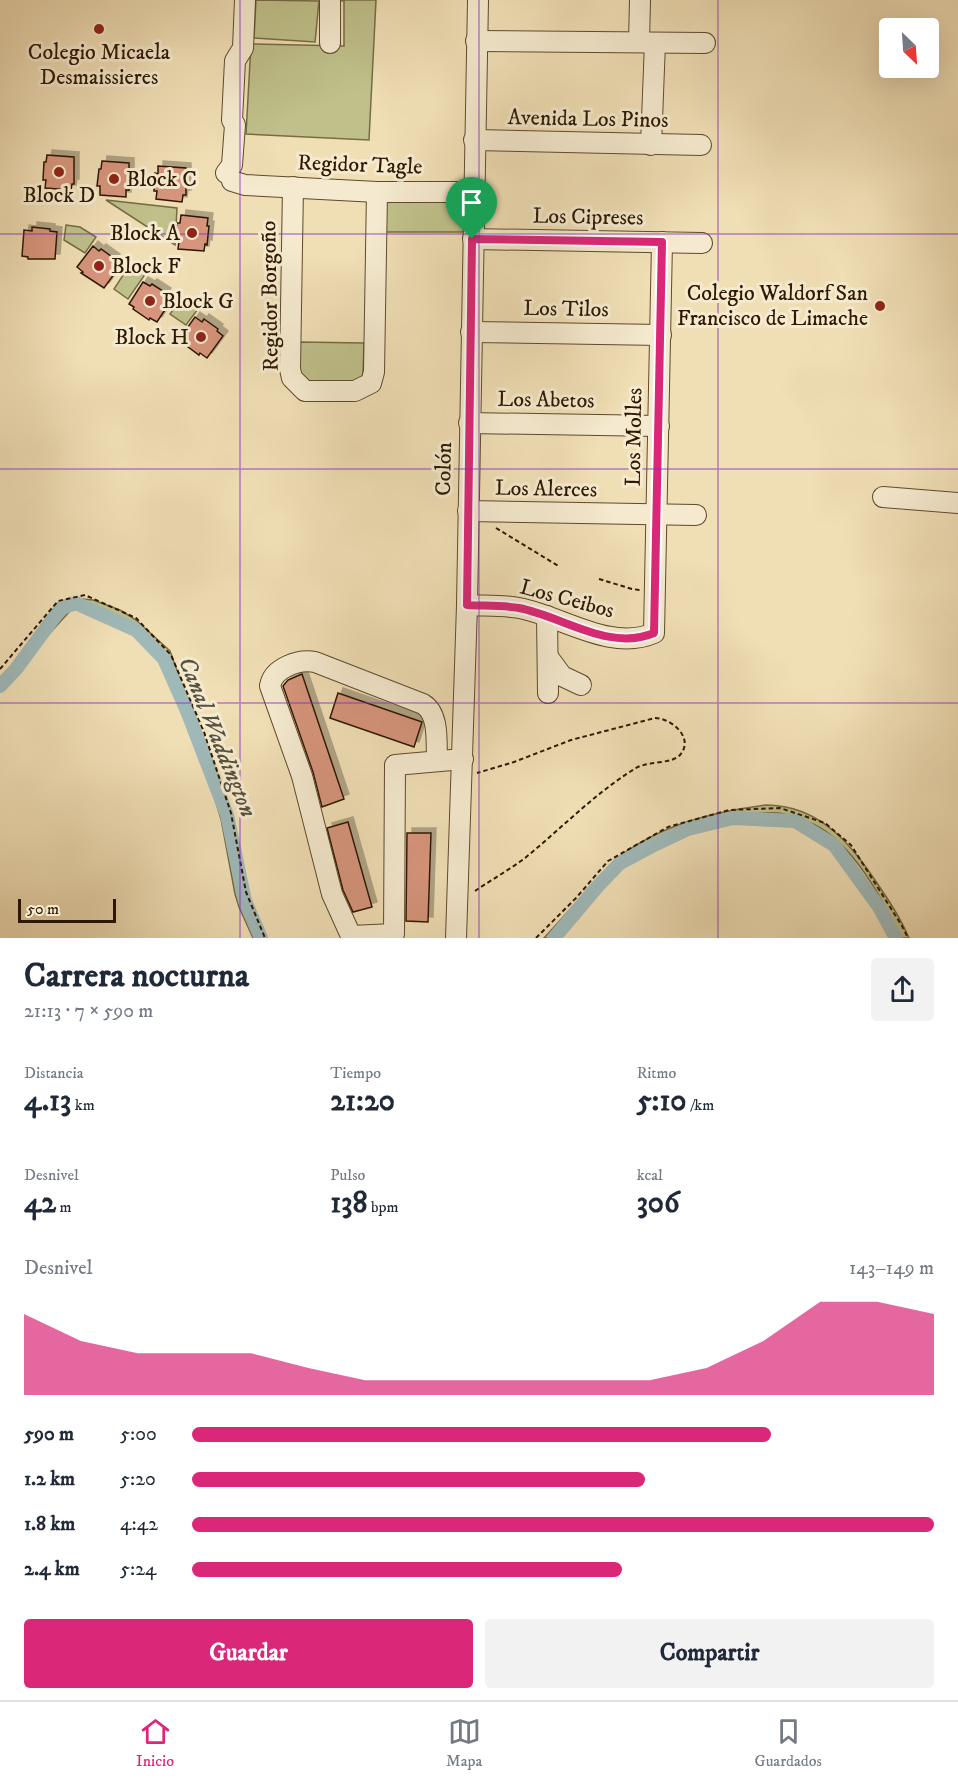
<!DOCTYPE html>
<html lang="es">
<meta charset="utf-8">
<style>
:root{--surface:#fff;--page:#f2f2f3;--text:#1f2937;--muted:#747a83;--line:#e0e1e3;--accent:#db2777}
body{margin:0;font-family:"IM FELL DW Pica",serif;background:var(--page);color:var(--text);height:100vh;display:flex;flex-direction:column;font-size:22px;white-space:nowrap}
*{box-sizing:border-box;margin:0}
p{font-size:20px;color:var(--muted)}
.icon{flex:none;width:33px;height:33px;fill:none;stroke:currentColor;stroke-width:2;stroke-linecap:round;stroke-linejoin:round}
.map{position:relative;height:938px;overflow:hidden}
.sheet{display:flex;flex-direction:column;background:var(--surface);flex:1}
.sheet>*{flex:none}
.needle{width:39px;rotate:155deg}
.fabs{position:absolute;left:879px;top:18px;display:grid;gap:12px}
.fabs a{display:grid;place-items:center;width:60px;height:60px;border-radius:6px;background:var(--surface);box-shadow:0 6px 24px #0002;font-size:30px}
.scale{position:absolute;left:18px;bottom:15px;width:98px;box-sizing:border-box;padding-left:6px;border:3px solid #2e1900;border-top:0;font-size:16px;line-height:21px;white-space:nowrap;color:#2e1900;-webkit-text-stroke:4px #f5eacf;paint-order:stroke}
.pin{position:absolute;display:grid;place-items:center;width:51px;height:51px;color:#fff;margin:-62px -26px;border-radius:50% 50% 50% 0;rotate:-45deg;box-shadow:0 0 6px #0007}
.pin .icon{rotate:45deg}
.round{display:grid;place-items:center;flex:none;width:63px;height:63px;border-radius:6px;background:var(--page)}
.summary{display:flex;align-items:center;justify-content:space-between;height:102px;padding:0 24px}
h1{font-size:33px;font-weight:700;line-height:45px}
.stats{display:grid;grid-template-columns:repeat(3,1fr);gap:9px;height:102px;padding:6px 24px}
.stats div{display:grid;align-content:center}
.stats b{font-size:30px;font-weight:700}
.stats small{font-size:16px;font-weight:400}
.stats p{font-size:16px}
.chart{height:168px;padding:12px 24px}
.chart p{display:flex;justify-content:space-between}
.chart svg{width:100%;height:108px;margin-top:6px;fill:var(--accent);opacity:.7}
.primary-button{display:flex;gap:12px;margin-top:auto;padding:12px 24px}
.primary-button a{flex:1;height:69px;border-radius:6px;background:var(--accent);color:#fff;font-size:24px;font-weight:700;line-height:69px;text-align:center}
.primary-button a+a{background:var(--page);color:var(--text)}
ul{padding:0 24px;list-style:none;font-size:20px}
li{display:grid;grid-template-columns:96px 72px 1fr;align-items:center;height:45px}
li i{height:15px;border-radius:8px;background:var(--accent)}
.menu{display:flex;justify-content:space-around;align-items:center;height:84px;border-top:2px solid var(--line);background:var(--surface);font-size:16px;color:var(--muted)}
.menu a{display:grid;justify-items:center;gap:3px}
.menu .active{color:var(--accent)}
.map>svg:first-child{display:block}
.green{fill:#bfc08a;stroke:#766c45;stroke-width:1.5}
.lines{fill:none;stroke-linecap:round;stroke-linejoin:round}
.canal{stroke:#9fb9b9;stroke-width:14}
.building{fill:#d6957b;stroke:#2e1900;stroke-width:1.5;filter:url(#shadow)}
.minor-casing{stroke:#5e4a2d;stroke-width:22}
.path{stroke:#2e1900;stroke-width:2;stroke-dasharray:4.5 3;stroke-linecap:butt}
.minor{stroke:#f5eacf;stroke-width:20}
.route-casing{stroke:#fff;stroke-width:12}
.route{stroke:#db2777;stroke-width:8}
.grid{fill:none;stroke:#7b2cbf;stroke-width:1.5;stroke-opacity:0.55}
.poi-dot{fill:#8f2418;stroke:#f5eacf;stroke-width:2}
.labels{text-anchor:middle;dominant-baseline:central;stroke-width:6;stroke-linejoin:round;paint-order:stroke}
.poi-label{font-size:22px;fill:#2e1900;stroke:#f5eacf;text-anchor:start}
.street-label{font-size:22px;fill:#2e1900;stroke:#f5eacf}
.water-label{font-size:24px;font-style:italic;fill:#565141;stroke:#f5eacf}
</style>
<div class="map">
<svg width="958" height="938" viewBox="0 0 958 938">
<defs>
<filter id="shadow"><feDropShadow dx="5" dy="-5" stdDeviation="0" flood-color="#0004"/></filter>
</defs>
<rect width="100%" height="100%" fill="#f0deb5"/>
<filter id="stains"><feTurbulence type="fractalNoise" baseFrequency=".00333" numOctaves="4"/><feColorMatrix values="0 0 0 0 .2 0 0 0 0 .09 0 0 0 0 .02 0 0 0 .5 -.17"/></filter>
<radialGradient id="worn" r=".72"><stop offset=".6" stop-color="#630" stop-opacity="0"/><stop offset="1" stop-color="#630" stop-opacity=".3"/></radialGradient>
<!-- green -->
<g class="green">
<path d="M256,0L319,1L315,42L254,38Z"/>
<path d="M336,0H376L369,140L246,134L251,44L344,46V1Z"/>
<path d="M106,200L177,208L175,245Z"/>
<path d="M466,200L465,232H384L386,201Z"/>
<path d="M66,225L80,227L96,237L85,253L64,240Z"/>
<path d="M131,263L146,273L128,299L114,289Z"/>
<path d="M182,297L198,309L186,325L170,314Z"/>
<path d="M300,342L364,343L363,375L356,383H306L299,374Z"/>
<path d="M83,599L93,600L120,610L136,620L170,651L217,783L244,905L259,938H253L239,907L235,894L221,819L205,767L167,660C157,640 110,606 87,605C81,605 75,607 70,611L0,688V679L66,606Z"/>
<path d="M766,805C821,805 854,847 881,889C892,905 902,921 909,938H901C884,901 852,842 813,824C803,820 789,814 778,813C743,810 658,835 630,856C616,867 605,883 593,896C579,910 563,922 551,938H544L615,860C659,825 712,812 766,805Z"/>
</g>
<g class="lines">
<!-- canal -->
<g class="canal">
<path d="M0,686L16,669L61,608L76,603L136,630L164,659L187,711L227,815L245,901L261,938"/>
<path d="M554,938L597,887L620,863L652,846L688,829L733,818L795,821L834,845L879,907L896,938"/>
</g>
</g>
<!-- building -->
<g class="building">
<path d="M47,155L74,157V184H72L71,190L45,188L46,180H43L44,162H46Z"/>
<path d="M102,161L129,163V190H126V197L100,195V186H97L99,169H101Z"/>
<path d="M158,166L186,168V195H183L182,202L156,199L157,191H154L155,173L158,174Z"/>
<path d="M181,215L208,218L207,226H209L207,245L205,244L204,251L178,249L179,241L176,240L177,223H180Z"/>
<path d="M32,227L50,229V231L57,232L55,259H28V257L22,256L24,230L32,231Z"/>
<path d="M93,246L99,251L101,249L115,259L114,261L120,266L104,288L81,273L83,272L77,267Z"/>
<path d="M143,282L150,286L152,284L166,293L165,295L172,299L157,322L150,318L149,320L133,309L134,307L129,304Z"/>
<path d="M195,317L202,322L204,319L218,329L217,331L223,336L207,358L200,353L199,355L184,344L185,342L180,338Z"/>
<path d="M302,674L344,799L322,807L313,772L283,686L288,680Z"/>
<path d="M338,693L422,722L414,747L330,718Z"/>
<path d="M348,822L372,907L353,912L343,890L327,828Z"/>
<path d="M407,833H431L428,922L406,921Z"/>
</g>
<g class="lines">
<defs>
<g id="minor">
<path d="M476,41L705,43"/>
<path d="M639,42L640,0"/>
<path d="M330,43V0"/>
<path d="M474,140L701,145"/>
<path d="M651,145L655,43"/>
<path d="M226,173L232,165L235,125L232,120L235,61L243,48L245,0"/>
<path d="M232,181L245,185L377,192H473"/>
<path d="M293,187L290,369L292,378L305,391H355L371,383L374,372L377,192"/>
<path d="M473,239L702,243"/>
<path d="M471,332L661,335"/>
<path d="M469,423L659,426"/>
<path d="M883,497L958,503"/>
<path d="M468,511L696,515"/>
<path d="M467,605C484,606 502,605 519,608C562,616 610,652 654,633L662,242"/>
<path d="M547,616L548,693"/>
<path d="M548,657L562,676L581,685"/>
<path d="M437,761C436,744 440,714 423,704L315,662C298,659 273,668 270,686L302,776L332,894L351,936L394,934L395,765C418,763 440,761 463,759"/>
<path d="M456,938L467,605L478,0"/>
</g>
</defs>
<!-- minor casing -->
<use href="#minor" class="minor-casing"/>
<!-- path -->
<g class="path">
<path d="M496,528L560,567"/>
<path d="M599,579L632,589L640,590"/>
<path d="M0,669L58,601L85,595L136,618L171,655L204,732L231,813L246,892L265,938"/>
<path d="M475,891C491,880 509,870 525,858C562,828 595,793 636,768C648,761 672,764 680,755C695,738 671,718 655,718L571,740L514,762L477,773"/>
<path d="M536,938L576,898L608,861L668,827L729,810L780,808L825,823L851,845L902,926L908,938"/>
</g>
<!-- minor -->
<use href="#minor" class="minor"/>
</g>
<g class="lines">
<defs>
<path id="route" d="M472,239L662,242L654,633C609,652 562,616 519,608C502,605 484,606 467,605Z"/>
</defs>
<!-- route casing -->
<use href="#route" class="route-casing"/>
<!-- route -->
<use href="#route" class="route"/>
</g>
<!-- grid -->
<path class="grid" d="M240,0V938M479,0V938M718,0V938M0,234H958M0,469H958M0,703H958"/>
<!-- markers -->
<g class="poi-dot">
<circle cx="99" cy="29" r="6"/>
<circle cx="59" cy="172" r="6"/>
<circle cx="114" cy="179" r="6"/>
<circle cx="192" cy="233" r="6"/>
<circle cx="99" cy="266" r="6"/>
<circle cx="150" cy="301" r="6"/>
<circle cx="880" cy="306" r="6"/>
<circle cx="201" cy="337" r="6"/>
</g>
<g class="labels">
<!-- poi labels -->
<g class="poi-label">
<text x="99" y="52" text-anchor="middle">Colegio Micaela<tspan x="99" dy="25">Desmaissieres</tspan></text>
<text x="126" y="179">Block C</text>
<text x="59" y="195" text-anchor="middle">Block D</text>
<text x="180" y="233" text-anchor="end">Block A</text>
<text x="111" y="266">Block F</text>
<text x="868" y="293" text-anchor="end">Colegio Waldorf San<tspan x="868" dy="25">Francisco de Limache</tspan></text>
<text x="162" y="301">Block G</text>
<text x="189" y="337" text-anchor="end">Block H</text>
</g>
<!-- street labels -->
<g class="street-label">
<text transform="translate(588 119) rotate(1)">Avenida Los Pinos</text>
<text transform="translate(360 165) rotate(2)">Regidor Tagle</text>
<text transform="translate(588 217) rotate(1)">Los Cipreses</text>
<text transform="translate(270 296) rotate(-91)">Regidor Borgoño</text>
<text transform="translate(566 309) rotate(1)">Los Tilos</text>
<text transform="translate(546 400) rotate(1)">Los Abetos</text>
<text transform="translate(634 437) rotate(-89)">Los Molles</text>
<text transform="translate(444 469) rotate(-89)">Colón</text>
<text transform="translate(546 489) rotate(1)">Los Alerces</text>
<text transform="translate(567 599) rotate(15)">Los Ceibos</text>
</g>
<!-- water labels -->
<g class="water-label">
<text transform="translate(217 737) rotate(68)">Canal Waddington</text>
</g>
</g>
<rect width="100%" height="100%" filter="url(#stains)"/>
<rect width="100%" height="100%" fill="url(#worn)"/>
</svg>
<div class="fabs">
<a><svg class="needle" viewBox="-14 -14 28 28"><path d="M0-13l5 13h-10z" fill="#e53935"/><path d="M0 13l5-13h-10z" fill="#747a83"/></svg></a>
</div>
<div class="scale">50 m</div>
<div class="pin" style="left:472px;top:239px;background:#1e9e55"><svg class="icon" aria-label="arrive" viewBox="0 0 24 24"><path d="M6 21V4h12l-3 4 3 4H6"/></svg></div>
</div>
<section class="sheet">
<div class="summary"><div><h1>Carrera nocturna</h1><p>21:13 · 7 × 590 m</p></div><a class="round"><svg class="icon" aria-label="share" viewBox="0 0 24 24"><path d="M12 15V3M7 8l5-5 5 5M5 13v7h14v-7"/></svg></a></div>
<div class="stats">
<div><p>Distancia</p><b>4.13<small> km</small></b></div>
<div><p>Tiempo</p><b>21:20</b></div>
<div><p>Ritmo</p><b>5:10<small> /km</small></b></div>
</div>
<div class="stats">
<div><p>Desnivel</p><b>42<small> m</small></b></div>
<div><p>Pulso</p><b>138<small> bpm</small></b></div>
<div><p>kcal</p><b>306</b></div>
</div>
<div class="chart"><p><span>Desnivel</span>143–149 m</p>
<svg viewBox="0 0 160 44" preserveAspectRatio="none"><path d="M0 44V11L10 22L20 27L30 27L40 27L50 33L60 38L70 38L80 38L90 38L100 38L110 38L120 33L130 22L140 6L150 6L160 11V44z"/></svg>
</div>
<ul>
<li><b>590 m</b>5:00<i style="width:78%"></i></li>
<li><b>1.2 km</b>5:20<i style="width:61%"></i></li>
<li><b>1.8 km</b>4:42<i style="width:100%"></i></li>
<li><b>2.4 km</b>5:24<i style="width:58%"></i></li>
</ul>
<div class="primary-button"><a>Guardar</a><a>Compartir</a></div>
</section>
<nav class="menu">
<a class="active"><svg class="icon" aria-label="home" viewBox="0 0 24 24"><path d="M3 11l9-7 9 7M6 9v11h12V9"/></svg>Inicio</a>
<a><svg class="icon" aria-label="map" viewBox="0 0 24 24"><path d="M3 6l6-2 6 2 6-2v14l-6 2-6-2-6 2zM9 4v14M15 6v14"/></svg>Mapa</a>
<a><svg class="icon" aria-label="saved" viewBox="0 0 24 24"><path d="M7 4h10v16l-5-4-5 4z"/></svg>Guardados</a>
</nav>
